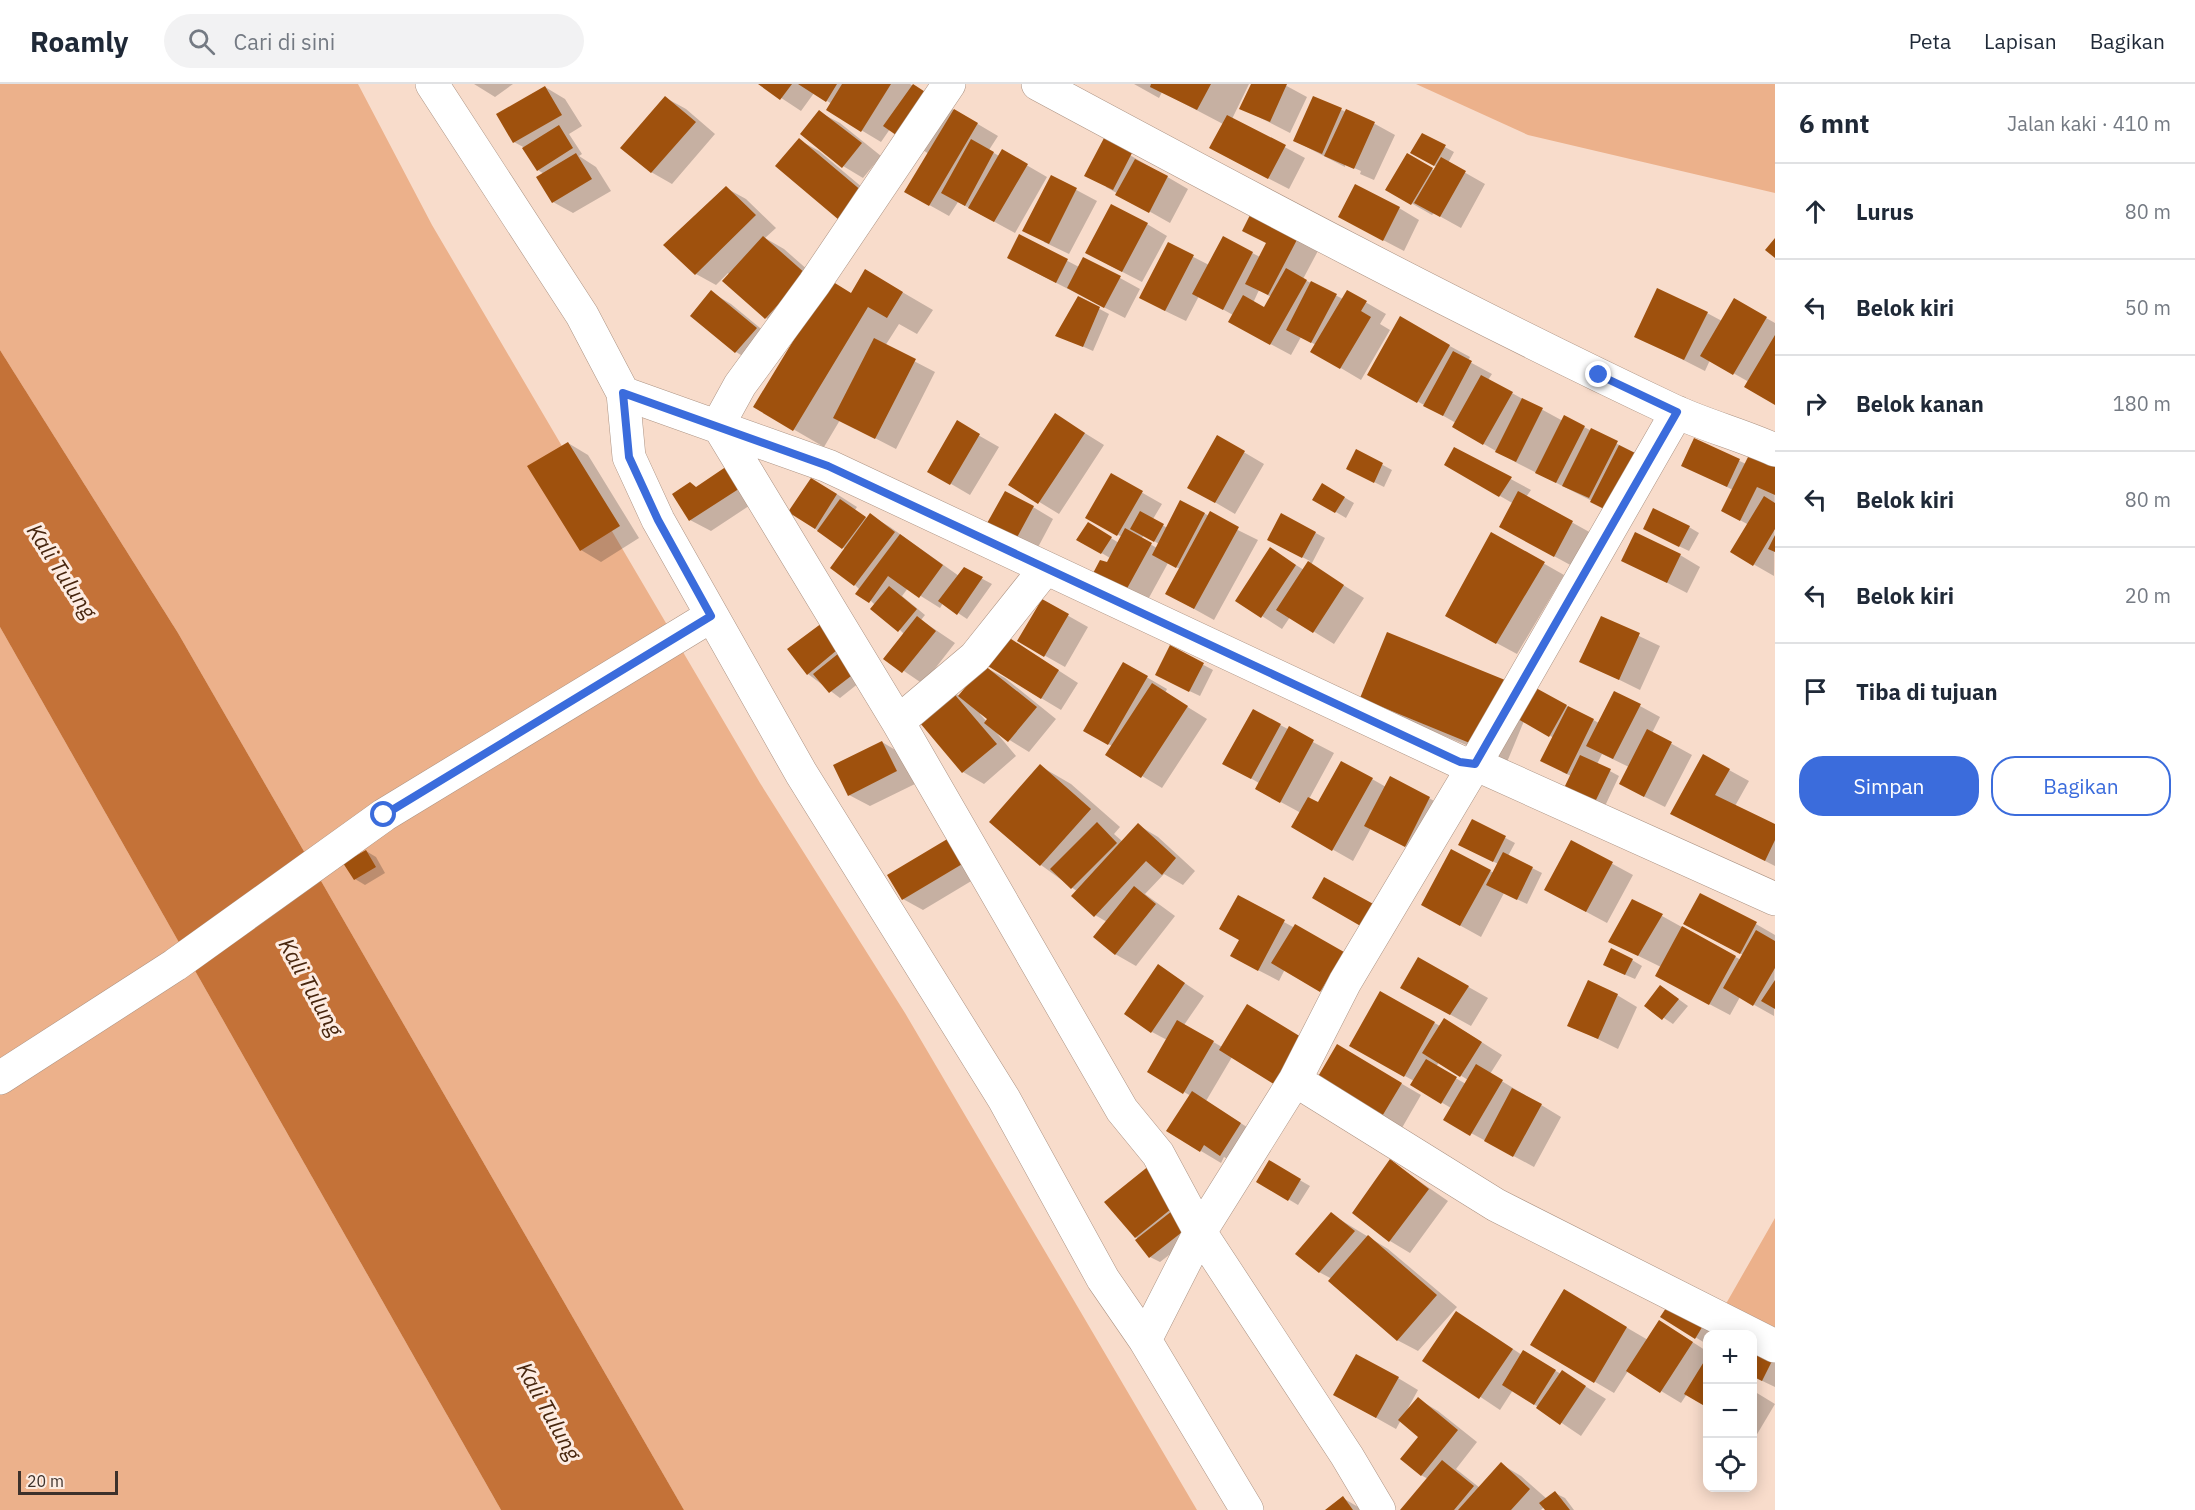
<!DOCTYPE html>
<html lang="id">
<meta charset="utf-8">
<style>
:root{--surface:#fff;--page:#f2f2f3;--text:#1f2937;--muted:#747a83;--line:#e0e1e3;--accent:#3b6cdc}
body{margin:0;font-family:"IBM Plex Sans",sans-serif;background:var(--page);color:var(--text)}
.controls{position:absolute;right:18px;bottom:18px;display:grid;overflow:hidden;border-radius:12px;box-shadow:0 3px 15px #0003}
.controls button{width:54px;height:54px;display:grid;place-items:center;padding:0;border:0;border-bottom:2px solid var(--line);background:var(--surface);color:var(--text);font:30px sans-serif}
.scale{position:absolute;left:18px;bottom:15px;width:100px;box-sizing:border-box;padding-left:6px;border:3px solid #3c312b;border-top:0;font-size:16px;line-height:21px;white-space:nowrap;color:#3c312b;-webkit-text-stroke:4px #fdece2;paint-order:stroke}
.stop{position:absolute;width:18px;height:18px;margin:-14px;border:4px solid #3b6cdc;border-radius:50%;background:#fff}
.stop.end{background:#3b6cdc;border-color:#fff;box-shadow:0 2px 6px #0008}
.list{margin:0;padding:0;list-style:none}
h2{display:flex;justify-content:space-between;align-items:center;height:78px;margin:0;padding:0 24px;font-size:26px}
h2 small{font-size:20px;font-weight:400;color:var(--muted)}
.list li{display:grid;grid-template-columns:39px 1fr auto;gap:18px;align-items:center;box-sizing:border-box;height:96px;padding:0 24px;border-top:2px solid var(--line)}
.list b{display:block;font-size:22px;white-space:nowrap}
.list em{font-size:20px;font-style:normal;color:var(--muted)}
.actions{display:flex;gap:12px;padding:18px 24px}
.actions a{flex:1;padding:14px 0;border:2px solid var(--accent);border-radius:24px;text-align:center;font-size:21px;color:var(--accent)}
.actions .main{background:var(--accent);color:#fff}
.icon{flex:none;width:33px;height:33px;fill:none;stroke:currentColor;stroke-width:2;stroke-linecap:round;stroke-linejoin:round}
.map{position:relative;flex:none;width:1775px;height:1426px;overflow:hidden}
header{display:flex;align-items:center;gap:36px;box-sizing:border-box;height:84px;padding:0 30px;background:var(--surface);border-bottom:2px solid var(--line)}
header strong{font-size:28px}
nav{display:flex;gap:33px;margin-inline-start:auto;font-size:21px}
.search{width:420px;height:54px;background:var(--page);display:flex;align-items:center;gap:15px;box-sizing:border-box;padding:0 21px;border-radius:33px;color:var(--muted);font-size:22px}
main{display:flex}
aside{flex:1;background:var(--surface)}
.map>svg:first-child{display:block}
.green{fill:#ecb18b}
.water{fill:#c47238}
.shadow{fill:#0003;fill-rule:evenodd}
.building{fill:#9f510d}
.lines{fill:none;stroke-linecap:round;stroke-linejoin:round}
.street-casing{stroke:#ac9383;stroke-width:34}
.street{stroke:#fff;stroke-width:33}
.route{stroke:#3b6cdc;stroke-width:8}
.labels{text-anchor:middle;stroke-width:6;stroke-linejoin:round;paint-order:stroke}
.water-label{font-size:22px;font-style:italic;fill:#48260e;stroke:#fdece2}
</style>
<header>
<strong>Roamly</strong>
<div class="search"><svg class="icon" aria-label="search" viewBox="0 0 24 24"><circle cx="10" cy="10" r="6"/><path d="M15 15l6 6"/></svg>Cari di sini</div>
<nav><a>Peta</a><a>Lapisan</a><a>Bagikan</a></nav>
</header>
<main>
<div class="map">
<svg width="1775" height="1426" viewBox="0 0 1775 1426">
<rect width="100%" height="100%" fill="#f8dccb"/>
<path class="green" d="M0,0h358l74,141 328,558 145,230 292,497h-513l-506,-877 -178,-283z
M1416,0h359v109l-247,-58z
M0,543l501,883h-501z
M1775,1134v118l-52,-27z"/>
<path class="water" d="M0,266l178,283 506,877h-183l-501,-883z"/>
<path class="shadow" d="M474,0h39l-18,13z
M760,0h150l88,52 -9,14 10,6 3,-5 45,26 -32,56 -57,-31 -9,14 -43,-24 23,-38 -39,-25 -9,13 -20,-12 -29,-26 -18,-11 -13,18z
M1134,0h115l-17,35 73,39 -16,31 -58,-30 -8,-35 -61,-32 -3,6z
M1252,0h31l24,13 -17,36 -49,-25z
M545,3l20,12 17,27 -13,8 13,20 -3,2 17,11 15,24 -38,22 -20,-11 -9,-28 -6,-4 -13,-22 -11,-6z
M666,14l20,11 29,25 -43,50 -21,-12z
M1313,14l62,26 20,11 -21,45 -14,-6 1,-3 -16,-7v3l-50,-26z
M819,28l21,11 41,33 -18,22 -20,-12z
M1423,51l31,17 -6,11 37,21 -24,44 -27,-15 -2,2 -45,-26 21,-34 27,16 2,-4 -25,-14z
M799,56l20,11 63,53 -22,26z
M1104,56l84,49 -18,34 -64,-36z
M1052,93l45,24 -28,53 -25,-12z
M726,104l20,11 30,29 -11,10 19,11 42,37 -40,44 -20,-12 -38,-45 -12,12 -20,-11z
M1399,124l20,12 -15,31 -44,-23z
M1254,127l66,36 -17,32 40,20 5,-7 38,22 -6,10 10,6 -29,50 -49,-29 4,-6 -15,-8 -10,18 -41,-22 -17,-18 -34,-19 -13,25 -25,-12 7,-65 41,21 14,-27 37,19 7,-14zM1259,206l12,7 -6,12 -12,-6z
M1147,140l20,12 -25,46 -35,-18z
M1020,152l59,31 41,11 20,11 -15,29 -96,-49z
M866,187l67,39 -16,24 -18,-10 -14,22 50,26 -39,77 -56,-29 -16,27 -69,-40 96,-113z
M711,208l20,12 45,37 -20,23 -20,-12 -44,-37z
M1079,214l30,16 -16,37 -36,-16z
M1734,216l41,23v80l-26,-21 -39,-22 -5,11 -69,-35 71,-23 15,8z
M1400,235l70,38 -2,4 24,13 -4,6 75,41 21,6 53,27 -45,47 -75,-38 -63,-36 2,-4 -87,-49z
M957,339l42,24 -29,48 -41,-24z
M1075,343l29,18 -45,69 -49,-30z
M1218,353l46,27 -29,50 -46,-27z
M1695,356l51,24 29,1 -1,111 -42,-24 17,-27 -26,-14 10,-21 -50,-25z
M568,359l20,12 51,83 -38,24 -20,-12z
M1455,365l76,41 -5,7 67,37 -19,33 -53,-29 -7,-34 -68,-39z
M1357,367l35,19 -8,17 -26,-13z
M733,379l34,31 -56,37 -21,-11 7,-32z
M1111,391l51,29 -9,15 14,9 14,-26 77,38 -44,80 -27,-15 -7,-36 -12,-6 -23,42 -32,-17 -6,-24 3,-6 -32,-19 10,-15 31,19 3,-6 -35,-20zM1144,451l15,9 -2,4 -16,-9z
M1323,401l31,18 -8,15 -32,-19z
M832,407l25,16 -2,3 13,9 2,-4 20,12 69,49 5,-7 28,15 -25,35 -24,-16 -3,5 -32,-20 -6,8 23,19 -4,5 34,23 -32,41 -38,-26 19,-24 -49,-49 -10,-36 -55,-37z
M1033,423l20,12 -17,32 -28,-15z
M1282,431l43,23 -14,27 53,33 -30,46 -44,-27 -8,12 -45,-29 33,-51 34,21 6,-9 -32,-16z
M1689,443l10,6 -10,18 -35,-17z
M1492,450l72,41 -47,79 -50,-27z
M1680,471l20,12 -13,26 -64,-33z
M1042,517l46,26 -23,40 -46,-26z
M1601,534l59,28 -20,44 -59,-29z
M843,553l21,42 -24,19 -32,-24z
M1022,563l56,36 -17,27 -20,-12z
M1170,563l43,23 -13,26 -34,-16z
M1124,580l43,25 -2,4 42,26 -45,69 -55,-33 5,-9 -27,-15z
M985,583l20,11 51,41 -27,33 -34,-21 21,25 -32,28 -21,-12 -46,-55 33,-26 10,5zM981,628l8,7 -2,3 -7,-8z
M1504,597l32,9 63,33 41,-17 20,11 -8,16 40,22 -27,52 -24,-12 -12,-28 -27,-13 -5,10 22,12 -14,30 -30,-13 -4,-17 -9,-4 -8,-34 -30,-17 -17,41 -115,-48 -30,-17z
M1253,627l81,42 -25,46 10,5 53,-25 14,8 43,11 20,12 -24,47 -54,-29 -18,33 -60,-34 8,-14 -24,-13 -18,-17 -35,-20z
M882,658l20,12 15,29 -47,23 -21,-11z
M1040,682l31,18 49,43 -6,7 9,8 15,-17 20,12 37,34 -12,14 -19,-11 -19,20 30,22 -39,50 -21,-12 -8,-32 -12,-7 -17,-23 -37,-27z
M1729,686l20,11 -14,25 40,19v41l-103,-52z
M1473,737l42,22 -7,13 34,17 -15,31 -23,-11 -23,44 -38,-21 8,-65 43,22 4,-9 -28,-15z
M949,756l34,34 -60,36 -20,-11z
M1572,758l61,33 -26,48 -41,-22z
M366,767l10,6 9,16 -20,12 -10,-6z
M1238,813l125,68 -22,37 -56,-33 -6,12 -27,-14 -11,-28z
M1662,832l79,44 2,-5 -38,-20 51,-11 19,11 -1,81 -34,-19 -10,18 -53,-28 -16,-20 -51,-25z
M1419,875l69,39 -17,28 -49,-27z
M1632,876l10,6 -7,13 -21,-9z
M1159,882l45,30 -20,29 38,22 10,10 -26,44 55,35 -20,30 -17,-9 -3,6 -20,-12 -10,-55 -42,-24 18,-32 -15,-8z
M1381,909l59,33 24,5 38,24 -12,19 71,43 -27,50 -89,-48 6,-11 -39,-23 2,-4 -63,-35zM1439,978l29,18 -2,4 -30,-17z
M1670,909l18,13 -15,18 -27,-18z
M1617,911l20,12 -19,42 -49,-24z
M1337,962l84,49 -22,38 -84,-49z
M1390,1077l58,40 -38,52 -20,-12z
M1270,1079l40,23 -12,19 -40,-24z
M1151,1083l44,68 -35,27 -10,-5 -14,-20z
M1331,1130l57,35 69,58 -39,44 -21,-11 -65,-61 -13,-7z
M1564,1207l84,49 32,-6 28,18v10l-27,41 -53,-32 -14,22 -82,-48z
M1662,1233l54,8 -8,9 -3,9z
M1477,1241l45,30 1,-3 38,22 1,-2 44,27 -25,37 -68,-46 -13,20 -75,-50z
M1775,1268v35l-23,-11z
M1398,1294l20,12 -11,20 11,-11 20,12 39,31 -21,27 24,19 21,-24 20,12 26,23 8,-6 10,5 9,12h-27l-3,-3 -3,3h-139l26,-31 -7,-4 -1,-39 -19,-16 -5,9 -41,-23z
M1752,1306l23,14 -19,32 -4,-2z
M1343,1414l20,12h-36z"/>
<path class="building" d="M758,0h34l-12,16z
M798,0h39l-11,18z
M842,0h49l-30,48 -35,-22z
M913,0l23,15 -30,43 -23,-16z
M1151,0h60l-14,26 -47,-23z
M1251,0h36l-17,38 -31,-13z
M545,2l17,29 -49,28 -17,-29z
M665,12l31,26 -45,51 -31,-25z
M1313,12l29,12 -20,46 -29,-13z
M954,25l24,14 -49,83 -25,-14z
M1346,25l29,13 -21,47 -30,-13z
M819,26l43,33 -20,25 -42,-34z
M1227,31l59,30 -18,34 -59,-31z
M559,41l14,23 -36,23 -15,-23z
M1422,49l24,12 -12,21 -24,-13z
M799,54l64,54 -24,28 -64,-54z
M1104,54l28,15 -19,37 -29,-14z
M971,55l23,13 -29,54 -24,-13z
M1002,65l26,15 -34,58 -26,-14z
M576,69l16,26 -40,24 -16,-26z
M1407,69l26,15 -22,37 -26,-15z
M1441,73l25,14 -26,46 -26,-14z
M1135,75l33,17 -19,37 -34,-18z
M1051,91l26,13 -28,56 -27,-13z
M1355,100l45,23 -17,34 -45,-24z
M726,102l30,29 -61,60 -32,-30z
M1111,120l37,19 -26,49 -37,-19z
M1253,125l47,25 -32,61 -23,-11 21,-41 -24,-12z
M1019,150l49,25 -12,24 -49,-25z
M763,152l43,38 -41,45 -43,-38z
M1223,152l30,16 -30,58 -31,-16z
M1775,154v20l-10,-8z
M1168,158l26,13 -29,56 -26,-13z
M1083,173l38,19 -17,32 -37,-20z
M1286,184l21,12 -37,65 -42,-23 15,-27 21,12z
M865,185l38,23 -16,26 -19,-11 -75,124 -40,-24 77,-127 21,13z
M1311,197l26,13 -26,49 -25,-13z
M1657,204l51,24 -24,48 -50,-23z
M711,206l46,38 -22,25 -45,-37z
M1347,206l20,11 -6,10 10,6 -31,52 -30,-17z
M1078,212l22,11 -17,40 -28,-11z
M1734,214l33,19 -34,58 -33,-19z
M1400,232l50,29 -33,58 -50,-28z
M1775,251v70l-31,-18z
M874,254l42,21 -41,80 -42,-21z
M1453,267l19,10 -29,55 -20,-10z
M1481,291l32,17 -30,53 -31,-18z
M1522,314l21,10 -27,54 -21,-10z
M1055,329l30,20 -47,71 -30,-19z
M1564,331l21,11 -29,57 -21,-10z
M957,336l23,14 -30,51 -23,-13z
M1591,344l27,13 -29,57 -27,-12z
M1217,351l28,16 -30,52 -28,-15z
M1694,354l46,21 -13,28 -46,-21z
M568,358l52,84 -40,25 -53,-85z
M1619,361l20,10 -29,57 -20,-10z
M1454,363l58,30 -13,20 -55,-32z
M1356,365l27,14 -9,20 -28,-14z
M1751,367l24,12v32l-18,-8 -17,34 -19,-10z
M733,378l15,21 -59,38 -17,-27 18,-12 6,5z
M1111,389l32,18 -26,45 -32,-18z
M811,394l26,16 -22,35 -27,-17z
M1322,399l23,14 -10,16 -23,-13z
M1005,407l29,15 -19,35 -29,-16z
M1518,407l55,30 -19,36 -55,-30z
M1764,412l11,7v26l-22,37 -23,-14z
M840,415l26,18 -24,32 -25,-18z
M1180,416l25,13 -29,55 -24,-13z
M1653,424l37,18 -11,21 -36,-18z
M1140,427l24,13 -10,18 -24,-13z
M1210,427l29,16 -45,82 -29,-15z
M870,429l25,19 -41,54 -24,-18z
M1281,429l35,19 -14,26 -35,-18z
M1088,438l24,15 -11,17 -25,-14z
M1125,444l27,15 -28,51 -33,-17 9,-17 7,2z
M1491,448l54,30 -49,82 -51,-28z
M1635,448l46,22 -14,29 -46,-22z
M900,450l43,31 -24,33 -31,-22 -19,27 -14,-9z
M1775,451v17l-7,-3z
M1270,463l26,18 -35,53 -26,-17z
M1308,477l36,24 -31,48 -37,-23z
M964,483l19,10 -26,38 -19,-14z
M889,502l28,23 -19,23 -28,-23z
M1042,515l27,15 -25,43 -27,-16z
M917,532l19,15 -34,42 -19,-14z
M1601,532l39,17 -21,47 -40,-18z
M822,539l21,22 -36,30 -20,-26z
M1387,548l118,48 -28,66 -117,-48z
M1002,549l57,37 -18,29 -58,-36z
M1170,561l34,18 -15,29 -34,-17z
M839,569l16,20 -26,20 -16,-19z
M1123,578l25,14 -40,69 -25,-14z
M984,581l53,42 -29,35 -24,-19 3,-4 -29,-23z
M1152,599l36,23 -47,72 -36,-23z
M1536,604l31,17 -18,32 -31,-18z
M950,605l47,55 -35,29 -47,-56z
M1614,607l27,13 -28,55 -27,-13z
M1568,622l26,13 -27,55 -27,-13z
M1253,625l28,15 -30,55 -29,-15z
M1289,642l25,14 -34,63 -25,-14z
M1647,645l25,13 -28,55 -25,-13z
M882,657l15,30 -49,25 -15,-31z
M1703,670l27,15 -15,26 60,29v16l-10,21 -95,-47z
M1580,671l31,14 -16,33 -31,-14z
M1341,677l32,17 -41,73 -41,-24 17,-30 10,5z
M1040,680l51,45 -51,57 -51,-44z
M1390,692l40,21 -25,50 -41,-21z
M1472,735l34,17 -13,26 -35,-17z
M1097,738l20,21 -46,46 -21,-20z
M1138,739l38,35 -14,17 -16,-14 -52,56 -23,-21z
M949,754l15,25 -62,37 -15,-25z
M1571,756l42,22 -27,50 -42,-22z
M1451,765l40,21 -31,56 -39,-21z
M366,766l10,17 -22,13 -11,-17z
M1503,768l30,15 -16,33 -31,-15z
M1324,793l53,29 -13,22 -52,-30z
M1134,802l22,18 -41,51 -22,-18z
M1700,809l57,29 -17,32 -57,-30z
M1238,811l47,25 -27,51 -28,-15 9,-16 -20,-11z
M1632,815l31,15 -25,42 -30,-14z
M1295,840l49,28 -24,40 -49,-29z
M1682,842l54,30 -27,49 -54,-29z
M1756,846l19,11v27l-22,38 -30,-18z
M1611,864l22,11 -8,16 -22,-10z
M1418,873l51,29 -19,29 -50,-27z
M1158,880l27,19 -34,50 -27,-19z
M1588,896l30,14 -20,45 -31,-13z
M1775,896v29l-14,-8z
M1660,901l19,14 -17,21 -18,-14z
M1380,907l55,31 -31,55 -55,-31z
M1247,920l59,36 -29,46 -58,-36z
M1444,934l38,24 -22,35 -38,-24z
M1177,936l37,21 -31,53 -36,-22z
M1337,960l65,39 -24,40 -65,-38z
M1426,975l31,18 -16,27 -31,-19z
M1476,980l27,16 -33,56 -27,-16z
M1512,1004l30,16 -29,53 -29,-16z
M1192,1007l49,32 -21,33 -16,-11 -4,7 -34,-21z
M1390,1075l39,30 -40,53 -37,-29z
M1269,1076l32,19 -13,22 -32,-19z
M1150,1081l31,36 -46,37 -31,-36z
M1172,1127l14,18 -37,29 -14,-18z
M1331,1128l24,19 -36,42 -24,-19z
M1368,1151l69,60 -40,46 -69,-60z
M1564,1205l63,38 -33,56 -64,-38z
M1674,1212l33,23 -12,20 -35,-22z
M1456,1227l57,38 -34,50 -57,-38z
M1659,1236l34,22 -33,51 -34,-22z
M1752,1255l23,16 -13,26 -10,-5z
M1523,1266l33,20 -22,35 -32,-20z
M1356,1270l43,23 -23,41 -43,-23z
M1705,1276l3,1v47l-24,-14z
M1562,1286l24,16 -26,39 -24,-17z
M1418,1313l40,33 -37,46 -21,-17 18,-22 -20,-17z
M1442,1376l32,26 -20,24h-54z
M1501,1378l29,27 -19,21h-53z
M1555,1407l15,19h-25l-6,-7z
M1343,1412l10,14h-28z"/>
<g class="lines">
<defs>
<path id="street" d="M432,0l150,231 41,78 6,64 29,63 143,253 203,326 99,180 42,61 102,170
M1038,0c210,113 420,225 636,327 33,15 68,24 101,39
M623,309l205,73 632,296 15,2 300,135
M718,341l180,297 224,388 36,44 42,78 147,224 32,54
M718,341l22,-40 74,-101 135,-200
M898,638l77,-65 71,-89
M0,994l175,-113 209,-150 327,-199
M1295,996l201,125 279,141
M1145,1256l55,-108 95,-152 50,-98 130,-218 202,-352"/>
</defs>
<use href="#street" class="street-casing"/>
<use href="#street" class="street"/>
</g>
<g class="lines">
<path class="route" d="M384,731l327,-199 -53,-96 -29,-63 -6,-64 205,73 632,296 15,2 202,-352 -78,-37"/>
</g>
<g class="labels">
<g class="water-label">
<text transform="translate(62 487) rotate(57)" y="8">Kali Tulung</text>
<text transform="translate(311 903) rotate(61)" y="8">Kali Tulung</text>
<text transform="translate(549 1327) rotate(61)" y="8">Kali Tulung</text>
</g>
</g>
</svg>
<div class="controls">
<button>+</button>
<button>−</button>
<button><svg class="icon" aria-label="locate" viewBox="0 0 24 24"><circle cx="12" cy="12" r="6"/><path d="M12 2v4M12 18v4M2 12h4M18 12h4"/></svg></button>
</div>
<div class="scale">20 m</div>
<div class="stop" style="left:384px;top:731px"></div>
<div class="stop end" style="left:1599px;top:291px"></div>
</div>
<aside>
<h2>6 mnt<small>Jalan kaki · 410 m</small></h2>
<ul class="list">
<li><svg class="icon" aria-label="ahead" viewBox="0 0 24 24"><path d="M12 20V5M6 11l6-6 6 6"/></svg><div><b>Lurus</b></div><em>80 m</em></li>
<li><svg class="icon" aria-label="left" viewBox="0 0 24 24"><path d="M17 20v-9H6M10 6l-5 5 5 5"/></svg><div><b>Belok kiri</b></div><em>50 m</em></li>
<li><svg class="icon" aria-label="right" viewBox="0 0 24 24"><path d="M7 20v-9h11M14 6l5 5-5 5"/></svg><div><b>Belok kanan</b></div><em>180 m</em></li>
<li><svg class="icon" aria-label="left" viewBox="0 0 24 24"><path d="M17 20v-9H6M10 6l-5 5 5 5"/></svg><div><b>Belok kiri</b></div><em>80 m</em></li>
<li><svg class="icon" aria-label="left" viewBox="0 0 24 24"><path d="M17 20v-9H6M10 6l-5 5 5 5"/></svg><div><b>Belok kiri</b></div><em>20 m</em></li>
<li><svg class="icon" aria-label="arrive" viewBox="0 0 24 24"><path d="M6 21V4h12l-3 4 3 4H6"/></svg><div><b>Tiba di tujuan</b></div></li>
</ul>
<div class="actions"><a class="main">Simpan</a><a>Bagikan</a></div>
</aside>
</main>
